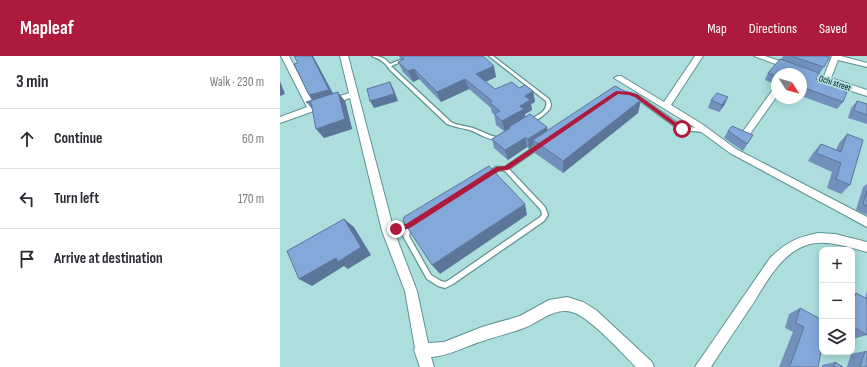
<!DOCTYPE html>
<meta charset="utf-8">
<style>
:root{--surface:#fff;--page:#f2f2f3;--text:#2b2b33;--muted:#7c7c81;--line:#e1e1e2;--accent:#ae1a3c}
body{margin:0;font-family:"Sofia Sans Condensed",sans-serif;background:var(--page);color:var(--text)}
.controls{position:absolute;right:12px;bottom:12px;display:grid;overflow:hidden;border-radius:8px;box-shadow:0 2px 10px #0003}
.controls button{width:36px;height:36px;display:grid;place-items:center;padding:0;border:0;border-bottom:1px solid var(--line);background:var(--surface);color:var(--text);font:20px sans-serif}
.compass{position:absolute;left:491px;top:12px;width:36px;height:36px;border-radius:50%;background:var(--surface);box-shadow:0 2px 10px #0003;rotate:126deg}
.stop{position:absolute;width:12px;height:12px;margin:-9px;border:3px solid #ae1a3c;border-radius:50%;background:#fff}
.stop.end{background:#ae1a3c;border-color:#fff;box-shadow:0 1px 4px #0008}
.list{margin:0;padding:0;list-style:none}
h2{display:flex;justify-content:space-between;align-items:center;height:52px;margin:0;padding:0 16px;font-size:17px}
h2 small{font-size:13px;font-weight:400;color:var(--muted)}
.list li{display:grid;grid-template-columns:26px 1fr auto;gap:12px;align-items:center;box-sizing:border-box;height:60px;padding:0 16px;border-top:1px solid var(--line)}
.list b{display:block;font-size:15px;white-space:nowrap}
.list em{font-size:13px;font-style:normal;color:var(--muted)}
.icon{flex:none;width:22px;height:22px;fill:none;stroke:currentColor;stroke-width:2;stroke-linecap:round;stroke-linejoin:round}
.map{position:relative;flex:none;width:587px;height:311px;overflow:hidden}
header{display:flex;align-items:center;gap:24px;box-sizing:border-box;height:56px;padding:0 20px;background:var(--accent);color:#fff}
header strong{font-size:19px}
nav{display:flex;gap:22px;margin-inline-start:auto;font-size:14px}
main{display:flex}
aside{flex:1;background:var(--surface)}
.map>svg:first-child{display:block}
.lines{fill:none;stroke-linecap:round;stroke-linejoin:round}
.service-casing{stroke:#619191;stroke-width:2.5}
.minor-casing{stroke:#619191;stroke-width:2}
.service{fill:#fff;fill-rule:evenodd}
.minor{fill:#fff;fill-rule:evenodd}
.wall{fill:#7190bb}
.shaded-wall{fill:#5c7699}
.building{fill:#83a8da;stroke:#5c7699}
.route{fill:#ae1a3c}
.labels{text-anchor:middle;stroke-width:3.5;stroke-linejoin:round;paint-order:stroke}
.far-street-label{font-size:9px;fill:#031616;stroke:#abdedd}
</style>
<header>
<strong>Mapleaf</strong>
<nav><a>Map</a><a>Directions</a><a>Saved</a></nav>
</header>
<main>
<aside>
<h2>3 min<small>Walk · 230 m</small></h2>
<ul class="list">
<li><svg class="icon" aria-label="ahead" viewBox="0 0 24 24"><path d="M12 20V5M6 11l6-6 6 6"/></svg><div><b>Continue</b></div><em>60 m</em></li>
<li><svg class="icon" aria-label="left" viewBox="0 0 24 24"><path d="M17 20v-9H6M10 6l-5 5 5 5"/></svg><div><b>Turn left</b></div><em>170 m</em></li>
<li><svg class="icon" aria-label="arrive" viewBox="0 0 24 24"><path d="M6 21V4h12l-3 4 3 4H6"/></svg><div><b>Arrive at destination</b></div></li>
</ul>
</aside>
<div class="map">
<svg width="587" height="311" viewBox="0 0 587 311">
<rect width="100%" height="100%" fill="#abdedd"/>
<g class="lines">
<defs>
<path id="service" d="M92,0c8,0 12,1 18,8l20,-8h5l-24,10 2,2 58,54 4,2 18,4 19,8 9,2v2c-12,1 -21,-6 -31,-10 -8,-2 -15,-3 -23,-6l-57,-54c-6,-9 -9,-10 -18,-14z
M209,0h4l56,43c1,3 2,4 2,7 -2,7 -17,17 -24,17v-2c8,-5 22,-9 19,-20z
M340,35l17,4 46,32 21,1 2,2 -2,2 -24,-2 -45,-33 -15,-4z
M260,87l2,1v2l-33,23 36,38 3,8 -4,6 -91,63 -8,4 -7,-2 -11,-7 -24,-43 1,-7 -16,4h-2l-1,-2 1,-2h2l20,-5h2l1,2 -2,10 22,39 10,6 4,1 4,-2 91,-63 2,-2 -1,-5 -36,-39 -6,-1 -12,7 -3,-2 1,-1 11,-7h9z"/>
<path id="minor" d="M1,0h8l24,47h6l30,-10 -9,-37h8l46,175 23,60 11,52 16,-1 38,-15 38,-11 29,-16 18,-3 16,5 13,8 56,52 2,5h-18c-14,-14 -44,-47 -61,-54 -19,-8 -35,9 -51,15 -13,5 -27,8 -41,13 -18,5 -33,15 -52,16l3,10h-14l-6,-17 1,-2 -10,-57 -23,-60 -32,-133 -70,25v-6l27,-10z
M415,0h8l-32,49 31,19 34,25 131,68v10l-137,-74 -34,-25 -82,-50 4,-2h3l43,26z
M474,0h11l59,20 8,-20h9l26,7v4l-29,-7 -7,18 36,12v6l-44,-14z
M497,31v9l-27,38h-6l-2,-2 2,-2 30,-42z
M538,177l17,1 32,8v10c-20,-5 -43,-14 -63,-6 -26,10 -41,43 -56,65 -12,18 -25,37 -37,56h-16l75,-109c17,-16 25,-20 48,-25z"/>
</defs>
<use href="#service" class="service-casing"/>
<use href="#minor" class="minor-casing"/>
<use href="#service" class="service"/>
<use href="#minor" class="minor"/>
</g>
<path class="wall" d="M33,0l20,37 12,8 7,28 -28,9 -12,-29 -6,-7 7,-2 -15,-37z
M119,0h84l13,21 -11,5 10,7 24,-1 14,3 2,11 -4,2 1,6 -7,4v3l22,10 1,4 93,-31 -3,13 -75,60 -28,-20 -1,-8 -5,4 -2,-2 -19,13 -14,-12 -2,-9 12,-8 -8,-6 -2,-11 -2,-1 -1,-5 -22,-19 -28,13 -22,-23 -6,3 -10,-10 -5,-10 3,-2z
M503,0h41l6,1 -10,16 -22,-7 18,13 29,13 -2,10 -6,7 -36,-13v-22h-24v11l-12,-5 3,-7 13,-14z
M510,42h8l-1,2z
M431,44l14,4 -6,8 -11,-4z
M577,45l10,3v20l-19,-6 3,-10z
M448,75l25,4 -10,16 -19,-13z
M567,78l3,51 -9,9 -14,-6 5,-16 -24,-11 5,-8 8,-9 15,6 3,-7z
M587,128v31l-11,-5 7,-23z
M587,235v44l-14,4 -1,-1v-43l4,-2 9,5z
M520,252l18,59h-39l14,-35 -8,-4 4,-14z
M585,295l2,16h-20l4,-13z
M555,306l8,5h-21v-2z"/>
<path class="shaded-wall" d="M32,0h1l21,40 -20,6 -5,-7z
M214,10l2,11 -17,8 -3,-11z
M134,13l5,10 -6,3 -5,-11z
M185,23l4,10 -28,13 -4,-10z
M0,25l5,13 -5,2z
M110,26l4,8 4,11 -24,7 -4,-7z
M253,35l2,11 -4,2 1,6 -7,4 1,5 -17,8v2l-4,3 -3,-11 18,-15 5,-10z
M58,36l7,9 7,28 -28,9 -8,-9z
M448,41l-3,7 -6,8 3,-7z
M361,44l-3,13 -75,60v-12z
M267,71l1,9 -15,4 1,5 -5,4 -1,-10z
M245,82l2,9 -19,13 -3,-10z
M245,148l2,11 -87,59 -8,-9z
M64,163l10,8 17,28 -23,14 -4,-3 -32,20 -13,-7z"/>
<path class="building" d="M14,0h18l17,34 -20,5 -15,-31 4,-1z
M121,0h82l11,10 -18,8 19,15 17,-7 7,6 6,-3 8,6 -8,5 5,4 -10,6 4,3 -22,12 -8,-7 6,-3 -10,-8 2,-2 -27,-22 -28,13 -23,-23 -6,2 -10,-9 6,-3z
M511,0h33l6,1 -6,10z
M500,3l39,14 -3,6 30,11 -1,2h2l-4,10 -38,-14 -3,5h-1v-19h-24v2l-9,-3z
M110,26l4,12 -24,7 -3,-12z
M335,30l26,14 -78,61 -30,-21z
M58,36l7,27 -29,10 -5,-27h-5z
M437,37l11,4 -6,8 -11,-5z
M577,45l10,3v11l-13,-5z
M250,58l17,13 -19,12 -3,-1 -20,12 -13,-11 18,-11 -1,-1z
M452,70l21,9 -6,9 -19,-13z
M567,78l16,6 -13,45 -14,-6 5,-16 -25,-10 5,-9 20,8z
M209,110l36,38 -93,61 -29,-44 1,-4z
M587,135v15l-4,-2z
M64,163l17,28 -23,15 -2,-4 -37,21 -12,-28z
M576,237l11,6v36l-15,-9v-20z
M520,252l22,12v27l-4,20h-26l-2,-1 14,-39 -8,-4z
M585,295l2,1v15h-7z
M555,306l8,5h-9z"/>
<path class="route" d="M336,35l14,1 8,3 47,34 -4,2 -46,-34 -6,-2 -11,-1 -110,76 -9,1 -89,57 -14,4 -2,-1v-4l12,-3 90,-57 9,-1z"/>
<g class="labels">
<g class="far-street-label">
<text transform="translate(555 27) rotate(18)" y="3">Ochi street</text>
</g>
</g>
</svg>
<div class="controls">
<button>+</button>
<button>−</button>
<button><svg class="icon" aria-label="layers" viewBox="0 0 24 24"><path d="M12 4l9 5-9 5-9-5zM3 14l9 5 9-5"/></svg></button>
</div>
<svg class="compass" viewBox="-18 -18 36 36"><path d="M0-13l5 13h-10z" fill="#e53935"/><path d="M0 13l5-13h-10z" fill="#7c7c81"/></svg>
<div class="stop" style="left:402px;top:73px"></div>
<div class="stop end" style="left:116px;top:173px"></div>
</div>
</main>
